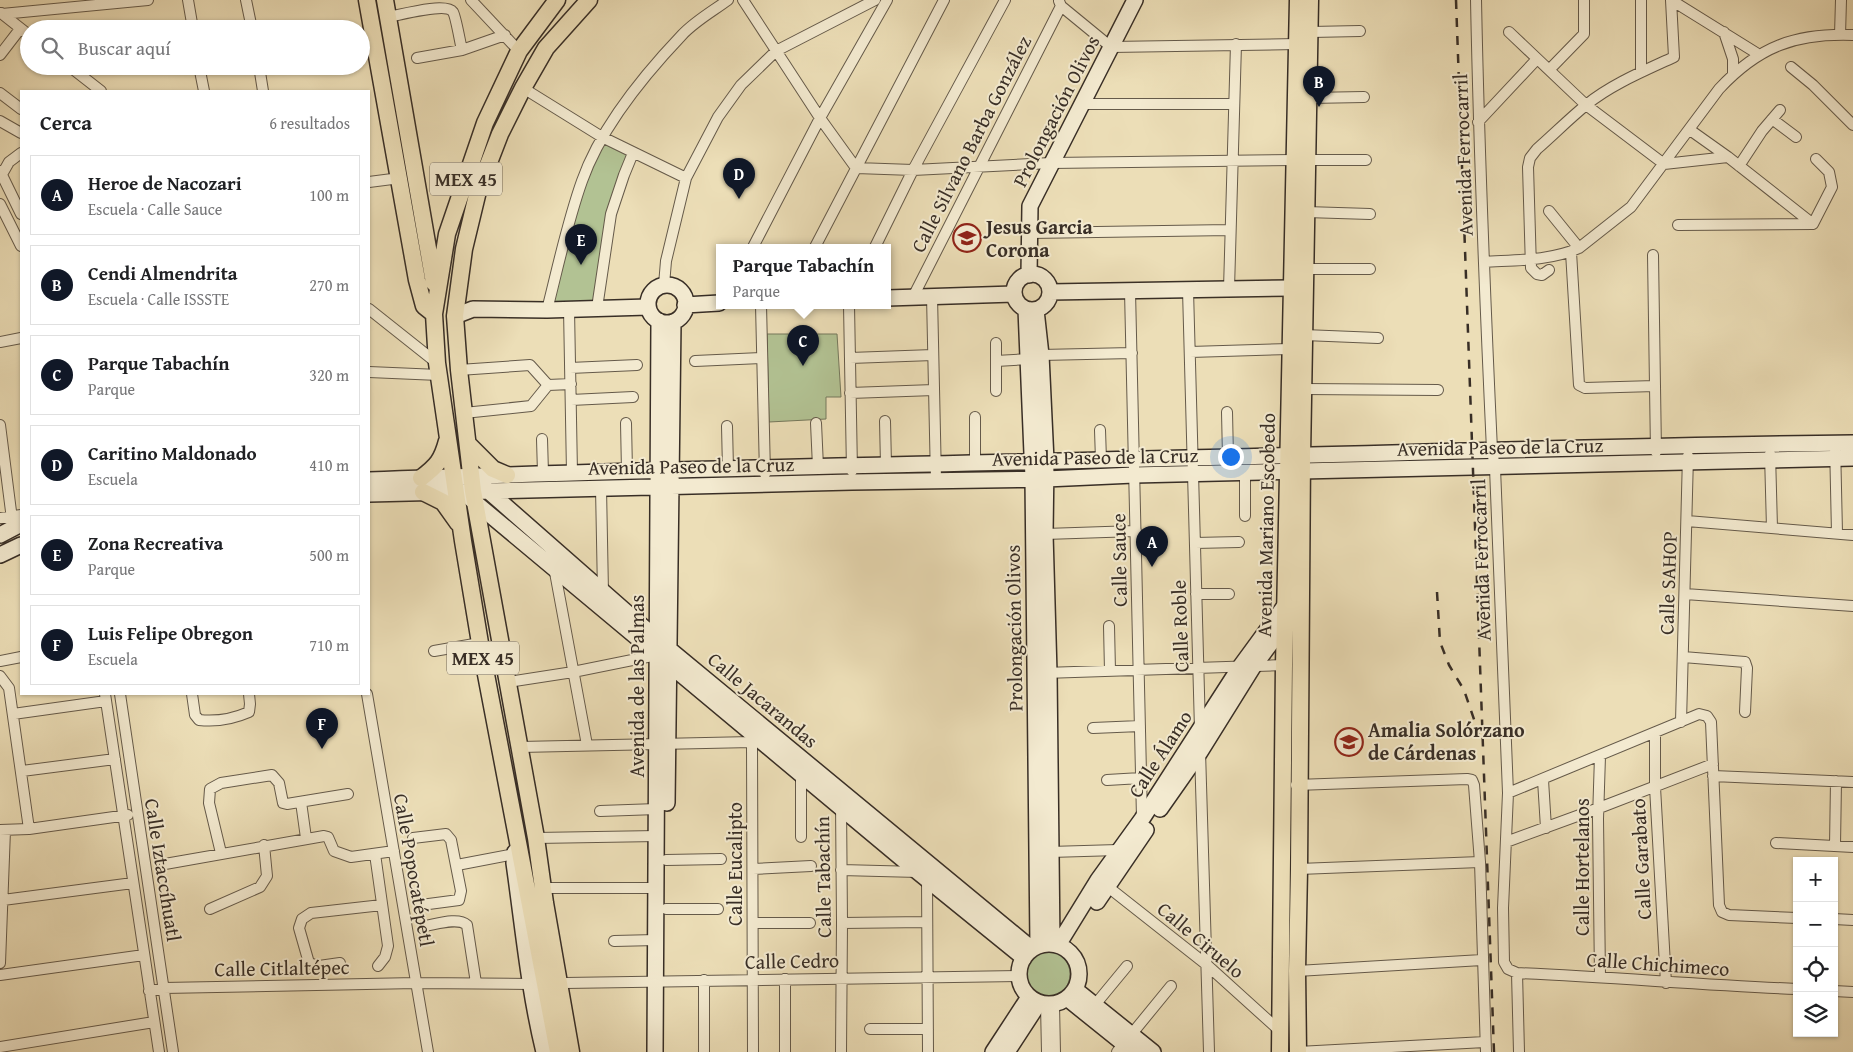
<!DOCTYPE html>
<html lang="es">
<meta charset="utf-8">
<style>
:root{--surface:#fff;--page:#f6f6f6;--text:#202124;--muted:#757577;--line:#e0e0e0;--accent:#111827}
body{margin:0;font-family:"Gentium Book Plus",serif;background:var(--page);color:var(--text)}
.controls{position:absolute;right:15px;bottom:15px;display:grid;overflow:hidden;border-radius:0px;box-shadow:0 1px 4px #0004}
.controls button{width:45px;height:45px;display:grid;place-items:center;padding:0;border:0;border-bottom:1px solid var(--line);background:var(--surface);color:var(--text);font:25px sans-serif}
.you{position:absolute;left:1230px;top:456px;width:18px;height:18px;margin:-12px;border:4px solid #fff;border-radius:50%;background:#1a73e8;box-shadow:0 0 0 8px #1a73e833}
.badge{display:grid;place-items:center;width:32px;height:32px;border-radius:50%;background:var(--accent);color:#fff;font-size:16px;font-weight:700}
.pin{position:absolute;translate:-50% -41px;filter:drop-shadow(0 1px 2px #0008)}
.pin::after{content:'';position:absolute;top:26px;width:18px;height:15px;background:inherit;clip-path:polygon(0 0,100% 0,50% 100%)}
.popup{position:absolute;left:716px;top:244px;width:175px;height:65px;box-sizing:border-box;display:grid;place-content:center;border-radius:0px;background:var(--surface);filter:drop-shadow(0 1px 4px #0005);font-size:16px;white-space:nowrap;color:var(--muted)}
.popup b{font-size:19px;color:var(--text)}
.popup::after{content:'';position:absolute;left:50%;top:100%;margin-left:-10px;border:10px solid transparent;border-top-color:var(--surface)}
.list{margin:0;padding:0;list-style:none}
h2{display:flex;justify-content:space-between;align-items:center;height:65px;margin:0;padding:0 20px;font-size:21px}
h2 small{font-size:16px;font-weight:400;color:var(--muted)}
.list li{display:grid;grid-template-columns:32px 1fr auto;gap:15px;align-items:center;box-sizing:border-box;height:80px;margin:0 10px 10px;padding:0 10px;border:1px solid var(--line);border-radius:0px}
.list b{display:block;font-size:19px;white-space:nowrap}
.list p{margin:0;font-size:16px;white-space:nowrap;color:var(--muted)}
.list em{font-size:16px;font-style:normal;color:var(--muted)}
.icon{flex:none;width:28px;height:28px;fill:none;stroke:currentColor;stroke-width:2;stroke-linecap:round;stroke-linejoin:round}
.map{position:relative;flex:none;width:1853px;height:1052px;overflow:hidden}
.search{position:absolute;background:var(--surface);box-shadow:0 1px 4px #0004;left:20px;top:20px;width:350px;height:55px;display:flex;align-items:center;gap:12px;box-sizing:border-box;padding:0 18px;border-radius:28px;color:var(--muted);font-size:19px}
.panel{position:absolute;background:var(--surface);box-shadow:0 1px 4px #0004;left:20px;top:90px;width:350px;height:605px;border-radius:0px}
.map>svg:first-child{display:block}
.green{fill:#b2c293;stroke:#75785c}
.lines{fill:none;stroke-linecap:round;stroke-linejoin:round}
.street-casing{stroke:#655a4a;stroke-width:12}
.secondary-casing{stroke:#382e26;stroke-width:18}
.primary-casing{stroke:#382e26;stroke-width:19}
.street{stroke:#f3ead0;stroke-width:10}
.secondary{stroke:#f3ead0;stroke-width:15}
.primary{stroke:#ecdeb7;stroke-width:16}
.rail{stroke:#382e26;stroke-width:2.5;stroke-dasharray:9 9;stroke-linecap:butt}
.labels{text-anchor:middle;stroke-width:4;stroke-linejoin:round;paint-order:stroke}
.shield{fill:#f3ead0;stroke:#706659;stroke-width:1}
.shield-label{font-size:19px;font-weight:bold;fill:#382e26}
.street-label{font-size:20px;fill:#382e26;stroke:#f3ead0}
.poi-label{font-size:20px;font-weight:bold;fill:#382e26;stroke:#f3ead0;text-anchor:start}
</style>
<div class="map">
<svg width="1853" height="1052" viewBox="0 0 1853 1052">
<rect width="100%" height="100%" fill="#ecdeb7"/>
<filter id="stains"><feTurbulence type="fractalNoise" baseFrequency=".004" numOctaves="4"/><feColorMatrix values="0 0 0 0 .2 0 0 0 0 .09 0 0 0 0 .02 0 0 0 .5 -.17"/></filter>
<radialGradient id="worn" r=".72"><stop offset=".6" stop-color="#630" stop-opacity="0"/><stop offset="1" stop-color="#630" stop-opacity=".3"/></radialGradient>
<path class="green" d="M602,137l31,16 -9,22 -27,133 -50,2 22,-89z
M767,334h70l4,63h-15v22l-57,3z
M1022 974a24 24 0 1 1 48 0a24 24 0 1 1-48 0Z"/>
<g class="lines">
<defs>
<path id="street" d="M188,0l5,29
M246,0l6,29
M471,0l48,51
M743,0l77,118 36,50 57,2 138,-7 244,-3
M1476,0c3,150 9,300 16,450l3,18 13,325 -5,115 1,54 4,7 9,4c93,4 186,12 280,16
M1641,0v72
M1671,0l87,54
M1059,1l2,5 50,41 186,-3
M1,13l28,22
M2,14l146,-14
M388,17c12,-2 58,-15 65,-5 3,5 7,30 9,38
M1311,32l49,-1
M1509,32l77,73 78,59 64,-7
M1724,32l9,27v15
M1840,35l1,-35
M0,55l20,-26
M417,58l45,-8 43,-15
M69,66l32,25
M199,66l5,25
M259,66l4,25
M1791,67l22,18 40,40
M1549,70l35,-36v-34
M523,88l79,49 84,41
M0,93l21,16
M1309,98l55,-1
M1082,104h152
M1772,119l24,18
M0,121l21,12
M1478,122l59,-63
M1690,130l38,27 85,67
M1307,160h59
M1739,166l23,-35 18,-21
M0,171l21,43
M1,176l8,-14 12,-9
M369,182l31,-4
M0,204l21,42
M1549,211l30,37
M1306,212l64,2
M1813,224l19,-37 -3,-15 -13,-13
M1678,225l135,-1
M1030,233l200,-3
M753,247l67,-129 67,-118
M815,247l129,-247
M875,247l38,-77 92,-170
M1571,252l8,133 6,3 70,-2
M1653,255l3,197
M1484,262c31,-2 66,-1 95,-14l52,-41 88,-118c40,-43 77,-56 134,-54
M1305,269h65
M1549,270l-7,5 -5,-1 -6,-6 -3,-101 2,-9 7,-9c16,-14 32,-30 49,-44 26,-21 58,-34 88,-48l-3,-57
M664,285l2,-24 20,-83 32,-61 23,-32 35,-34 99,-51
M1229,289l7,-245
M1188,290l12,439
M1130,291l12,527
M932,296l4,184
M913,297l148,-291
M761,305l4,169
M849,305l3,166
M597,308l14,-94 13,-39 9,-22
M369,309l68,54
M569,309l3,164
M547,310c11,-43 20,-87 35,-129 19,-54 61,-105 100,-146 13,-14 31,-24 46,-35
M1304,335l74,3
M0,342l21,-4
M996,343v48
M1190,352l100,-3
M1041,355l91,-2
M850,358l83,-3
M695,361l66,-3
M996,361l33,-2
M570,368l67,-3
M459,370l71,-5 18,20
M369,372l70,3
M1304,389l134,1
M850,393l84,-3
M571,400l62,-3
M1227,412l1,45
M464,413l67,-7 17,-21 23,-1
M975,417v46
M885,421l1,44
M626,423l1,48
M816,423l2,44
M0,425l13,102
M727,426l1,43
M1100,430l1,30
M542,439l1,34
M1835,443l2,90
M1770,454l2,74
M1245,473v43
M601,488l2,104
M0,518l21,-3
M1687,521l166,14
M1045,534l91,-3
M1195,543l44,-1
M554,567l33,178
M1196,594h33
M1685,594l168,12
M1109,626l1,45
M434,651l46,-8
M1683,657l62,5 2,6 -2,44
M0,661l21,-4
M1044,673l240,-8
M0,676l9,12 20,141
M508,682l65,-10 84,-17
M105,694l54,358
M120,694l53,358
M192,694l3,21 4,5c17,2 34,-1 50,-8l1,-8 -1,-10
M367,694l61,358
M13,714l93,-13
M1681,722l7,-266
M1093,728l47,-2
M1655,733v54l11,196
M520,747l232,-5
M1200,751l9,301
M22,771l93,-12
M1713,776l140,6
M1107,780l34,-2
M1543,780l3,48
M1296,785l171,-6 5,1 2,5 6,77 6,190
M1508,793l191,-79 8,2 4,6 8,183 3,7 7,3 68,3
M301,802l5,36
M841,803l1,120 -1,129
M600,811l57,-2
M0,830l29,-1 99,-14
M801,837v-63
M413,838l33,-4 5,6 10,51 -2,9 -38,5
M536,838l121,-2
M1506,842l93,-34 114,-44
M1776,843l77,4
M1835,846l1,-65
M1050,852l68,-2
M221,853l-12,-50 1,-14 11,-6 51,-8 7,8 4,20 4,1 61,-10
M375,854l13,92 -3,11 -7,9
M666,860l55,-1
M165,864l159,-28 4,1 6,14 17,6 43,-6
M457,865l58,-11
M753,869l58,-3
M1299,869l181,-7
M841,870l77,2
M1103,883l104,82 73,66
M549,888h107
M3,900l130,-17
M210,909l50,-22 7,-11 -3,-31
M666,909h52
M1834,919l19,1
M753,923h57
M842,923l85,-1
M425,926c12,-2 33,-9 42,-1l9,58
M614,941l42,-1
M0,963l5,-133
M340,963l-21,3 -10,-3 -10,-35 3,-9 9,-6 71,-8
M1297,971l185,-11
M1517,973l2,79
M0,975l144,-20
M1600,977l-2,-158 2,-63
M785,979v73
M704,980v72
M565,983l454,-7
M149,991l15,-3 252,-5 116,1
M1834,991l19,1
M1046,1005l1,47
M1054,1005l1,47
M1094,1006l33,-40
M870,1029h58
M0,1047l154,-25
M753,1052l-1,-310 5,-5
M928,1052l-1,-173 2,-3
M1117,1052l54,-66
M1298,1052l187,-10"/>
<path id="secondary" d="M1014 292a18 18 0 1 1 36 0a18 18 0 1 1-36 0Z
M1029,275l1,-69 105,-206
M648 304a19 19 0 1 1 38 0a19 19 0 1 1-38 0Z
M1050,292l241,-4
M887,298l127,-4
M685,305l34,-2
M1026,309l7,169 5,468
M1036,310l5,45 5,106 -1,73 4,139 3,271
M455,316l18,-7 74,1 101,-3
M369,480c243,-10 487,-14 731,-20 251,-5 502,-14 753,-17
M485,488l173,152 374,309
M369,494l483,-12 194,-3 88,-4 719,-17
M471,499l447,373 106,86
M0,535l21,-11
M0,555l21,-10
M667,803l6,-481
M1160,809l40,-57 53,-85 36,-48
M515,852l-1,11c9,63 15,128 30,189
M1097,902l49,-72
M1019 974a30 30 0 1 1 60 0a30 30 0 1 1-60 0Z
M1058,945l40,-65 44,-61 98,-152 49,-67
M1076,990l77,62
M1068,999l66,53
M655,1052l4,-731
M993,1052l36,-55
M1007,1052l32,-49"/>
<path id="primary" d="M367,0l50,280 7,26 10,8
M385,0l49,283
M557,0l-38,51 -34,72 -38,111 -13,80 3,49 26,178 17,102 78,409
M468,444l25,25 14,6
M421,478c16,-12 21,-18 26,-37
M423,492l20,10 15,21
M571,1052l-26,-149 -9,-65 -63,-347 -14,-121 -4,-54 9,-67 14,-58 22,-57 23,-46 23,-40 43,-48
M1280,1052l4,-387 14,-665
M1298,1052l-1,-81 2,-102 3,-413 8,-456"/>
</defs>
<use href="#street" class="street-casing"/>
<use href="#secondary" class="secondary-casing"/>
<use href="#primary" class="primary-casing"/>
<use href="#street" class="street"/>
<use href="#secondary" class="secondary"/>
<use href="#primary" class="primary"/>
<path class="rail" d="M1456,0l38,1052
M1437,592l3,50 9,23 15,25 15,44"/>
</g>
<defs>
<symbol id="school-ring" viewBox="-11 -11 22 22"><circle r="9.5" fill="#f3ead0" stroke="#8f2418" stroke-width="1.5"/><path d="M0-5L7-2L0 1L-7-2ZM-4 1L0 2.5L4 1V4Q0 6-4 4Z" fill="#8f2418"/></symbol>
</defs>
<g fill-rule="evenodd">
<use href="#school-ring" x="951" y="222" width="32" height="32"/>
<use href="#school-ring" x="1333" y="726" width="32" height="32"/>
</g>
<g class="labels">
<g class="shield">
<rect x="430" y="162.5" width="72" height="33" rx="4"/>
<rect x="447" y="641.5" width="72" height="33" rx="4"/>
</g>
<g class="shield-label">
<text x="466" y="186">MEX 45</text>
<text x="483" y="665">MEX 45</text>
</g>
<g class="street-label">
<text transform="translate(1056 111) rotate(-63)" y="7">Prolongación Olivos</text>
<text transform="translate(971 144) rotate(-63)" y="7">Calle Silvano Barba González</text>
<text transform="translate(1463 155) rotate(-92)" y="7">Avenida Ferrocarril</text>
<text transform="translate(1500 447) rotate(-1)" y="7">Avenida Paseo de la Cruz</text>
<text transform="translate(1095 457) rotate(-1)" y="7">Avenida Paseo de la Cruz</text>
<text transform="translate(691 466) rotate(-1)" y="7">Avenida Paseo de la Cruz</text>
<text transform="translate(1266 525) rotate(-89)" y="7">Avenida Mariano Escobedo</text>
<text transform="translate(1119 560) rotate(-91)" y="7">Calle Sauce</text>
<text transform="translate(1481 560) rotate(-92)" y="7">Avenida Ferrocarril</text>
<text transform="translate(1668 583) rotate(-88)" y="7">Calle SAHOP</text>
<text transform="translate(1180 626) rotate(-92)" y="7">Calle Roble</text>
<text transform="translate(1014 628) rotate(-91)" y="7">Prolongación Olivos</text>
<text transform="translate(637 686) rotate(-90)" y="7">Avenida de las Palmas</text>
<text transform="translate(763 700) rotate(40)" y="7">Calle Jacarandas</text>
<text transform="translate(1160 754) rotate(-57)" y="7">Calle Álamo</text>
<text transform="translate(1641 859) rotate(-93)" y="7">Calle Garabato</text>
<text transform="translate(735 864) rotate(-90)" y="7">Calle Eucalipto</text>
<text transform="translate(1582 867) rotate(-90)" y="7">Calle Hortelanos</text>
<text transform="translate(163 870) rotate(81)" y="7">Calle Iztaccíhuatl</text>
<text transform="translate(414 870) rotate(80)" y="7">Calle Popocatépetl</text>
<text transform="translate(823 877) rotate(-91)" y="7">Calle Tabachín</text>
<text transform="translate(1201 940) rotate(40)" y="7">Calle Ciruelo</text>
<text transform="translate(792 961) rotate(-1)" y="7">Calle Cedro</text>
<text transform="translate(1658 964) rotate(4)" y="7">Calle Chichimeco</text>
<text transform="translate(282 968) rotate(-1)" y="7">Calle Citlaltépec</text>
</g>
<g class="poi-label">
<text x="986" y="234">Jesus Garcia<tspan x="986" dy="23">Corona</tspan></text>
<text x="1368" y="737">Amalia Solórzano<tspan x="1368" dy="23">de Cárdenas</tspan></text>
</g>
</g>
<rect width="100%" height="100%" filter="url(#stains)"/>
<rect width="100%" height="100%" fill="url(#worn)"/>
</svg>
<div class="controls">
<button>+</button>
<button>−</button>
<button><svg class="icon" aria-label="locate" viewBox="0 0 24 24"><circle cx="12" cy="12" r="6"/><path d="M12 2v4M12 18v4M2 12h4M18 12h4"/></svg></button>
<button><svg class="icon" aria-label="layers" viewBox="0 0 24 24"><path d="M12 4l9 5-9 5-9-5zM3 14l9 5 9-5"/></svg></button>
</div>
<div class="you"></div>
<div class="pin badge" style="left:1152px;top:567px">A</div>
<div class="pin badge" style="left:1319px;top:107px">B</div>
<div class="pin badge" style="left:803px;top:366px">C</div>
<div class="popup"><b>Parque Tabachín</b>Parque</div>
<div class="pin badge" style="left:739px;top:199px">D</div>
<div class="pin badge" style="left:581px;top:265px">E</div>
<div class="pin badge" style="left:322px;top:749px">F</div>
<div class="search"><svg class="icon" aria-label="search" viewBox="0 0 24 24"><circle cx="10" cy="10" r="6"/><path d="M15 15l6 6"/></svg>Buscar aquí</div>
<section class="panel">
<h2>Cerca<small>6 resultados</small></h2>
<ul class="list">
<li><span class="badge">A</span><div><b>Heroe de Nacozari</b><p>Escuela · Calle Sauce</p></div><em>100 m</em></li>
<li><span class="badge">B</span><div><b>Cendi Almendrita</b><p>Escuela · Calle ISSSTE</p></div><em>270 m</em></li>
<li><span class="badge">C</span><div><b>Parque Tabachín</b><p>Parque</p></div><em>320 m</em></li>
<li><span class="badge">D</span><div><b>Caritino Maldonado</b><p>Escuela</p></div><em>410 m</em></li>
<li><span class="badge">E</span><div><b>Zona Recreativa</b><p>Parque</p></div><em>500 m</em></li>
<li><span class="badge">F</span><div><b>Luis Felipe Obregon</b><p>Escuela</p></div><em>710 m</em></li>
</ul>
</section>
</div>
